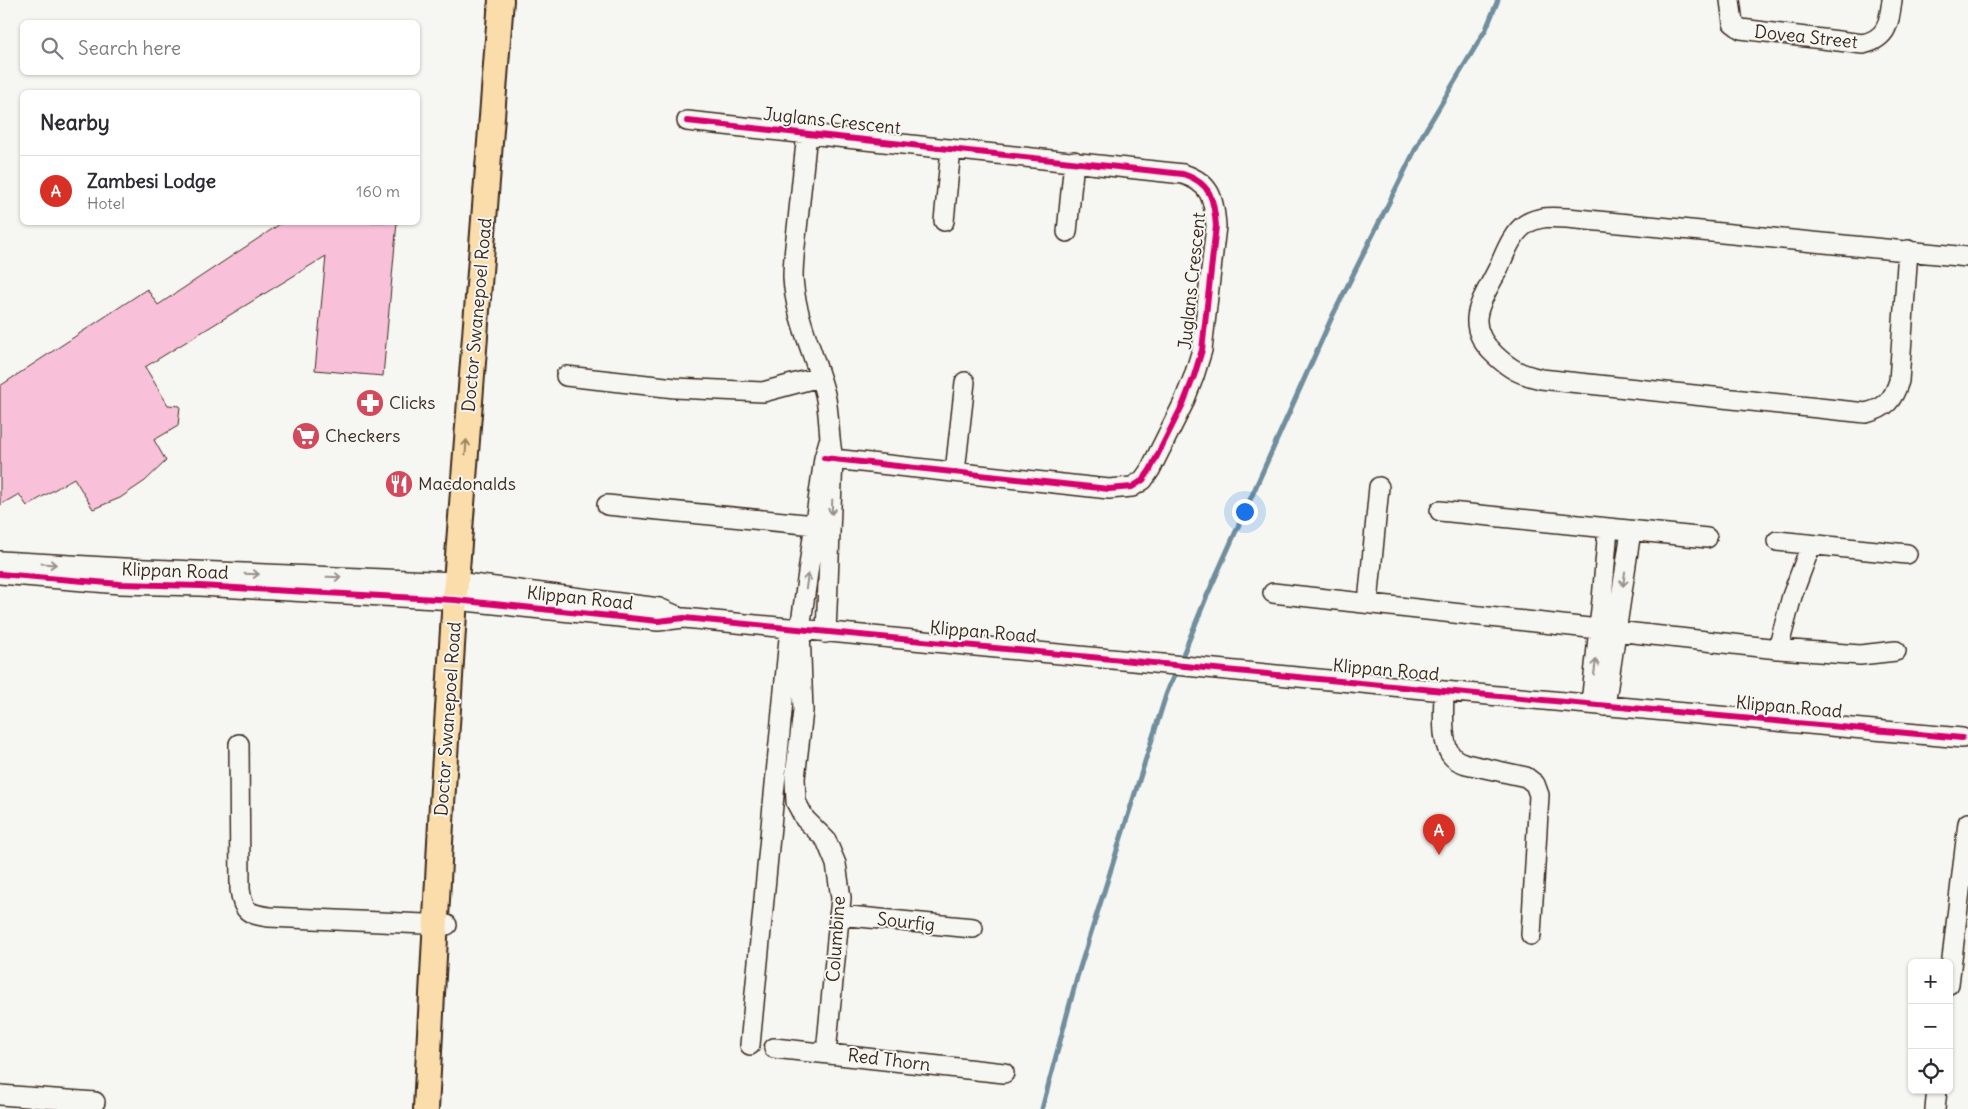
<!DOCTYPE html>
<meta charset="utf-8">
<style>
:root{--surface:#fff;--page:#f2f2f3;--text:#2b2b33;--muted:#7c7c81;--line:#e1e1e2;--accent:#d93025}
body{margin:0;font-family:Delius,sans-serif;background:var(--page);color:var(--text)}
.controls{position:absolute;right:15px;bottom:15px;display:grid;overflow:hidden;border-radius:8px;box-shadow:0 1px 4px #0004}
.controls button{width:45px;height:45px;display:grid;place-items:center;padding:0;border:0;border-bottom:1px solid var(--line);background:var(--surface);color:var(--text);font:25px sans-serif}
.you{position:absolute;left:1244px;top:511px;width:18px;height:18px;margin:-12px;border:4px solid #fff;border-radius:50%;background:#1a73e8;box-shadow:0 0 0 8px #1a73e833}
.badge{display:grid;place-items:center;width:32px;height:32px;border-radius:50%;background:var(--accent);color:#fff;font-size:16px;font-weight:700}
.pin{position:absolute;translate:-50% -41px;filter:drop-shadow(0 1px 2px #0008)}
.pin::after{content:'';position:absolute;top:26px;width:18px;height:15px;background:inherit;clip-path:polygon(0 0,100% 0,50% 100%)}
.list{margin:0;padding:0;list-style:none}
h2{display:flex;justify-content:space-between;align-items:center;height:65px;margin:0;padding:0 20px;font-size:21px}
h2 small{font-size:16px;font-weight:400;color:var(--muted)}
.list li{display:grid;grid-template-columns:32px 1fr auto;gap:15px;align-items:center;box-sizing:border-box;height:70px;padding:0 20px;border-top:1px solid var(--line)}
.list b{display:block;font-size:19px;white-space:nowrap}
.list p{margin:0;font-size:16px;white-space:nowrap;color:var(--muted)}
.list em{font-size:16px;font-style:normal;color:var(--muted)}
.icon{flex:none;width:28px;height:28px;fill:none;stroke:currentColor;stroke-width:2;stroke-linecap:round;stroke-linejoin:round}
.map{position:relative;flex:none;width:1968px;height:1109px;overflow:hidden}
.search{position:absolute;background:var(--surface);box-shadow:0 1px 4px #0004;left:20px;top:20px;width:400px;height:55px;display:flex;align-items:center;gap:12px;box-sizing:border-box;padding:0 18px;border-radius:8px;color:var(--muted);font-size:19px}
.panel{position:absolute;background:var(--surface);box-shadow:0 1px 4px #0004;left:20px;top:90px;width:400px;height:135px;border-radius:8px}
.map>svg:first-child{display:block}
.lines{fill:none;stroke-linecap:round;stroke-linejoin:round}
.stream{stroke:#6f8e9d;stroke-width:5}
.building{fill:#f8c1d9;stroke:#3b2a1e}
.minor-casing{stroke:#3b2a1e;stroke-width:22}
.major-casing{stroke:#3b2a1e;stroke-width:28}
.minor{stroke:#f6f6f2;stroke-width:19}
.major{stroke:#fbddab;stroke-width:24}
.cycleway-casing{stroke:#f6f6f2;stroke-width:9}
.cycleway{stroke:#d6006c;stroke-width:6}
.oneway{stroke:#9b8464}
.oneway2{stroke:#989088}
.labels{text-anchor:middle;stroke-width:4;stroke-linejoin:round;paint-order:stroke}
.street-label{font-size:18px;fill:#3b2a1e;stroke:#f6f6f2}
.poi-label{font-size:18px;fill:#3b2a1e;stroke:#f6f6f2;text-anchor:start}
</style>
<div class="map">
<svg width="1968" height="1109" viewBox="0 0 1968 1109">
<rect width="100%" height="100%" fill="#f6f6f2"/>
<filter id="ink" filterUnits="userSpaceOnUse"><feTurbulence type="fractalNoise" baseFrequency=".02" numOctaves="2"/><feDisplacementMap in="SourceGraphic" scale="10" xChannelSelector="R" yChannelSelector="G"/><feConvolveMatrix kernelMatrix="1 2 1 2 8 2 1 2 1" color-interpolation-filters="sRGB"/></filter>
<g filter="url(#ink)">
<g class="lines">
<path class="stream" d="M1180,662l26,-64 126,-281 90,-181 64,-107 12,-29
M1042,1109l35,-132 89,-282 10,-25"/>
</g>
<path class="building" d="M283,222h114l-14,154 -68,-6 11,-114 -181,111 23,38 12,1 -2,20 -24,14 12,21 -21,20 -25,17 -27,11 -19,-31 -47,28 -8,-12 -19,11v-119l147,-97 11,16z"/>
<g class="lines">
<defs>
<path id="minor" d="M1730,0l3,23 8,6 122,15c25,-6 26,-21 29,-44
M687,121l496,53c28,9 31,25 33,52l-14,124 -8,26 -11,28 -33,66 -7,10 -11,7 -23,2 -285,-31
M807,133c-3,29 -6,58 -9,87 -2,19 -5,38 -5,57 2,41 22,78 32,117 5,21 3,43 8,64l-7,175
M944,221l7,-72
M1067,232l7,-71
M1908,250l-9,131c-6,19 -13,27 -33,32l-325,-34c-21,-5 -30,-9 -46,-24 -33,-31 -14,-52 3,-86 7,-15 13,-35 28,-45 13,-8 27,-7 41,-6l401,39
M566,376l109,12 88,4 56,-15
M955,472l10,-90
M607,505l208,20
M1440,511l267,27
M1777,541l130,13
M0,561l123,7 333,14 203,26 16,7
M0,574l120,10 80,2 255,14 203,21 26,-3 760,73 518,47
M1273,593l505,56 82,6 36,-4
M1368,603l11,-116
M1778,649l14,-53 19,-51
M1444,691c0,17 -4,53 8,65 4,5 9,6 14,8l60,13 9,7 4,11 -8,140
M1591,704l11,-104 6,-72
M1605,706l26,-175
M239,744l1,145c3,22 7,25 29,28l178,8
M839,915l134,13
M1949,984l19,-161
M750,1045l40,-417
M774,1048l230,25
M826,1053l15,-155 -5,-34 -10,-24 -21,-21 -9,-17 -1,-24 8,-67 -3,-81 24,-172 5,-17
M0,1095l95,7
M1935,1109l2,-19"/>
<path id="major" d="M426,1109l16,-305 14,-222 45,-582"/>
</defs>
<use href="#minor" class="minor-casing"/>
<use href="#major" class="major-casing"/>
<use href="#minor" class="minor"/>
<use href="#major" class="major"/>
<defs>
<path id="cycleway" d="M687,121l496,53c28,9 31,25 33,52l-14,124 -8,26 -11,28 -33,66 -7,10 -11,7 -23,2 -285,-31
M0,574l120,10 80,2 255,14 203,21 26,-3 760,73 518,47"/>
</defs>
<use href="#cycleway" class="cycleway-casing"/>
<use href="#cycleway" class="cycleway"/>
</g>
<defs><path id="oneway-shaft" d="M-6 0H5M1.5-3L5.5 0L1.5 3" fill="none" stroke-width="1.6" stroke-linecap="round" stroke-linejoin="round" transform="scale(1.25)"/></defs>
<use class="oneway" href="#oneway-shaft" transform="translate(466 447) rotate(-86)"/>
<g class="oneway2">
<use href="#oneway-shaft" transform="translate(832 507) rotate(92)"/>
<use href="#oneway-shaft" transform="translate(49 564) rotate(4)"/>
<use href="#oneway-shaft" transform="translate(252 574) rotate(2)"/>
<use href="#oneway-shaft" transform="translate(334 577) rotate(2)"/>
<use href="#oneway-shaft" transform="translate(1624 579) rotate(98)"/>
<use href="#oneway-shaft" transform="translate(807 581) rotate(-82)"/>
<use href="#oneway-shaft" transform="translate(1595 667) rotate(-83)"/>
</g>
</g>
<defs>
<symbol id="pharmacy-disc" viewBox="-11 -11 22 22"><circle r="9.5" fill="#d1495b" stroke="#f6f6f2"/><path d="M-2-6h4v4h4v4h-4v4h-4v-4h-4v-4h4Z" fill="#fff"/></symbol>
<symbol id="supermarket-disc" viewBox="-11 -11 22 22"><circle r="9.5" fill="#d1495b" stroke="#f6f6f2"/><path d="M-6-5.5h2.5l.6 2H6L4.5 2H-2.5L-4.4-4H-6ZM-1.5 3.2a1.3 1.3 0 1 0 .1 0ZM3 3.2a1.3 1.3 0 1 0 .1 0Z" fill="#fff"/></symbol>
<symbol id="restaurant-disc" viewBox="-11 -11 22 22"><circle r="9.5" fill="#d1495b" stroke="#f6f6f2"/><path d="M-5-6h1v4h1v-4h1v4h1v-4h1v5L-1.5 .5V6h-2V.5L-5-1ZM5-6V6H3V1.5H1.5Q1.5-4 5-6Z" fill="#fff"/></symbol>
</defs>
<g fill-rule="evenodd">
<use href="#pharmacy-disc" x="354" y="387" width="32" height="32"/>
<use href="#supermarket-disc" x="290" y="420" width="32" height="32"/>
<use href="#restaurant-disc" x="383" y="468" width="32" height="32"/>
</g>
<g class="labels">
<g class="street-label">
<text transform="translate(1806 37) rotate(6)" y="6">Dovea Street</text>
<text transform="translate(832 121) rotate(6)" y="6">Juglans Crescent</text>
<text transform="translate(1192 281) rotate(-84)" y="6">Juglans Crescent</text>
<text transform="translate(477 315) rotate(-85)" y="6">Doctor Swanepoel Road</text>
<text transform="translate(175 571) rotate(2)" y="6">Klippan Road</text>
<text transform="translate(580 598) rotate(6)" y="6">Klippan Road</text>
<text transform="translate(983 632) rotate(5)" y="6">Klippan Road</text>
<text transform="translate(1386 670) rotate(5)" y="6">Klippan Road</text>
<text transform="translate(1789 707) rotate(5)" y="6">Klippan Road</text>
<text transform="translate(448 719) rotate(-86)" y="6">Doctor Swanepoel Road</text>
<text transform="translate(906 922) rotate(6)" y="6">Sourfig</text>
<text transform="translate(836 939) rotate(-86)" y="6">Columbine</text>
<text transform="translate(889 1060) rotate(7)" y="6">Red Thorn</text>
</g>
<g class="poi-label">
<text x="389" y="409">Clicks</text>
<text x="325" y="442">Checkers</text>
<text x="418" y="490">Macdonalds</text>
</g>
</g>
</svg>
<div class="controls">
<button>+</button>
<button>−</button>
<button><svg class="icon" aria-label="locate" viewBox="0 0 24 24"><circle cx="12" cy="12" r="6"/><path d="M12 2v4M12 18v4M2 12h4M18 12h4"/></svg></button>
</div>
<div class="you"></div>
<div class="pin badge" style="left:1439px;top:855px">A</div>
<div class="search"><svg class="icon" aria-label="search" viewBox="0 0 24 24"><circle cx="10" cy="10" r="6"/><path d="M15 15l6 6"/></svg>Search here</div>
<section class="panel">
<h2>Nearby<small></small></h2>
<ul class="list">
<li><span class="badge">A</span><div><b>Zambesi Lodge</b><p>Hotel</p></div><em>160 m</em></li>
</ul>
</section>
</div>
